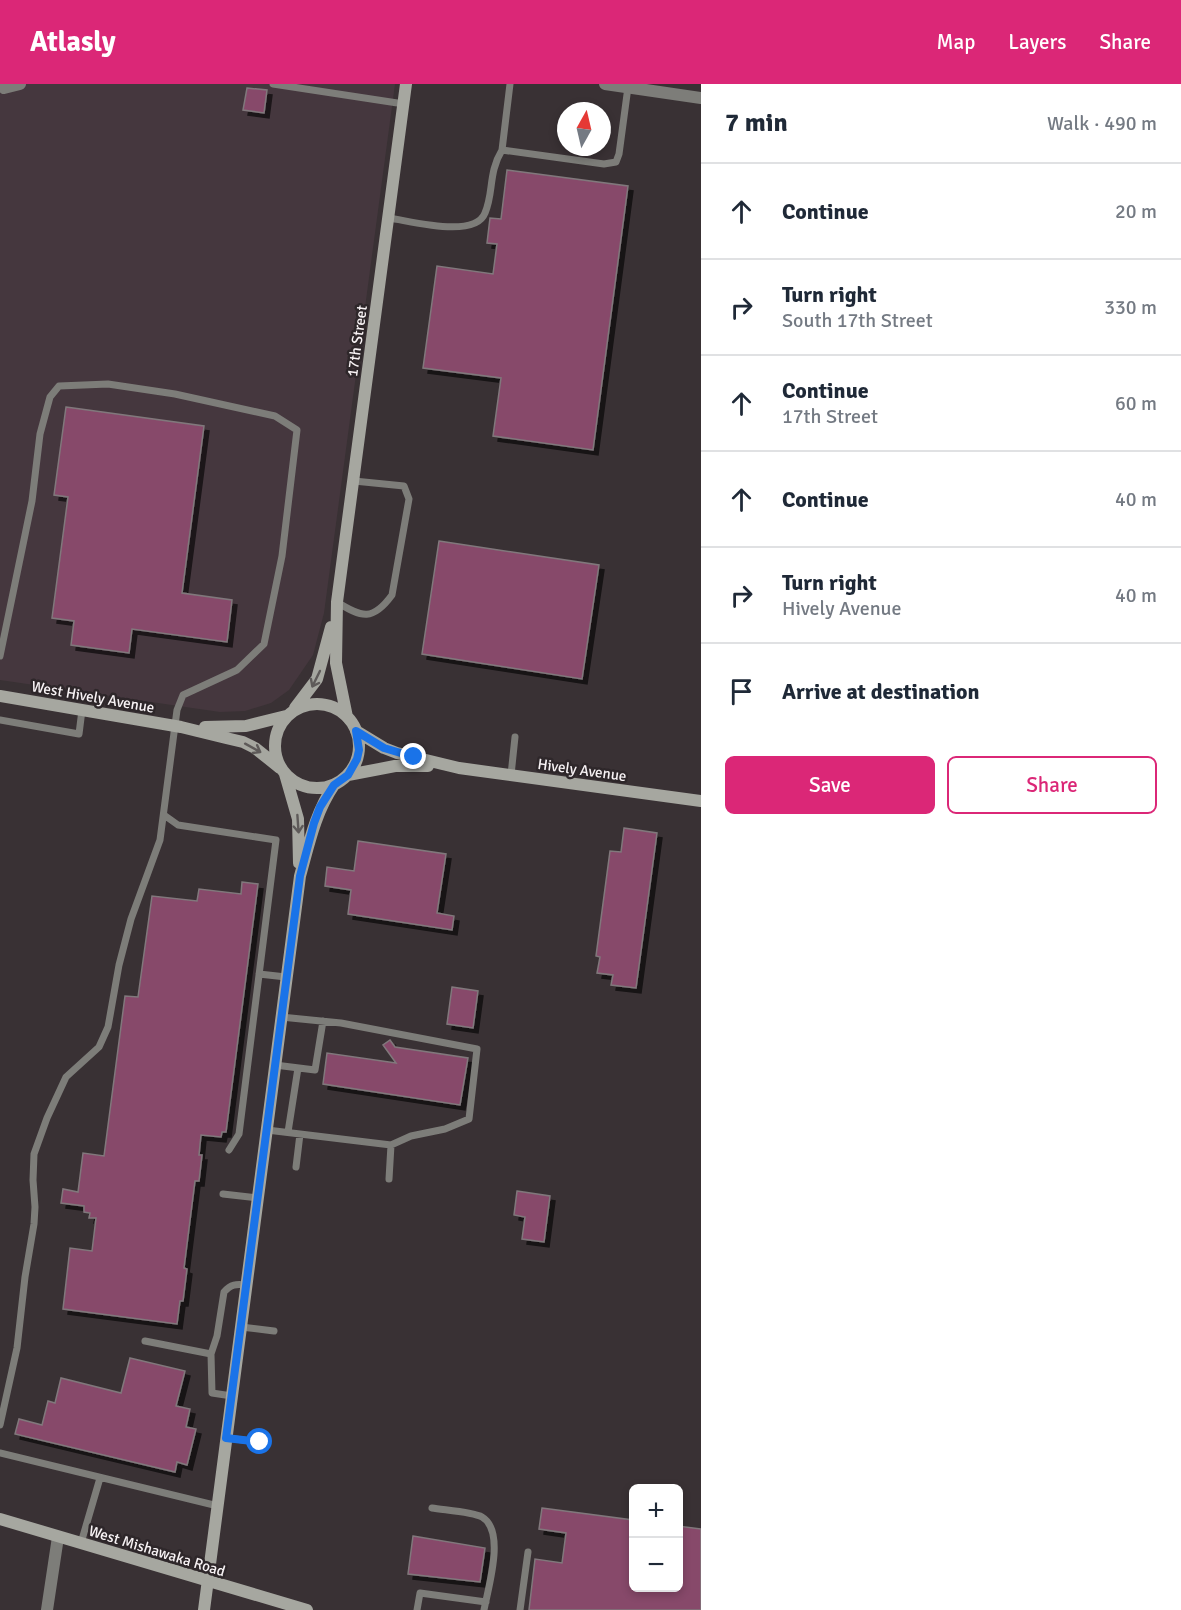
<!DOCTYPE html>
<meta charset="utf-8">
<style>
:root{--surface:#fff;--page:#f2f2f3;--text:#1f2937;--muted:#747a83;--line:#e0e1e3;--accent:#db2777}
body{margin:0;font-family:Signika,sans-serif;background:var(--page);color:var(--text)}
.controls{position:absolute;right:18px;bottom:18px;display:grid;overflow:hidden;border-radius:9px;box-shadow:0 3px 9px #0003}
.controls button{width:54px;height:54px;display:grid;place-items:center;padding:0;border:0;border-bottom:2px solid var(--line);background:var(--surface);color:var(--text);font:30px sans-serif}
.compass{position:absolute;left:557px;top:18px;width:54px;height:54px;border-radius:50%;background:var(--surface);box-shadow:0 3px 9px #0003;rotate:8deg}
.stop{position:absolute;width:18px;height:18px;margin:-14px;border:4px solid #1a73e8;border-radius:50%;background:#fff}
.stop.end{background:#1a73e8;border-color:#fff;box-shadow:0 2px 6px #0008}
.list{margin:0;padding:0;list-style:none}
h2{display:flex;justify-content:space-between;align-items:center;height:78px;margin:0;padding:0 24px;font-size:26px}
h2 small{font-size:20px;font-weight:400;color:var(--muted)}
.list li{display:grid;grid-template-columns:39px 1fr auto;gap:18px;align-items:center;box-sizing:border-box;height:96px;padding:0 24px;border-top:2px solid var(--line)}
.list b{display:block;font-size:22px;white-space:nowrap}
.list p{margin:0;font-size:20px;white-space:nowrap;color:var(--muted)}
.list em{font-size:20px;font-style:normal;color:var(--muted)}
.actions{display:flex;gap:12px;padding:18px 24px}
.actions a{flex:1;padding:14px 0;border:2px solid var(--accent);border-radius:9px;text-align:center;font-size:21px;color:var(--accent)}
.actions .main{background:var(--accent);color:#fff}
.icon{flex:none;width:33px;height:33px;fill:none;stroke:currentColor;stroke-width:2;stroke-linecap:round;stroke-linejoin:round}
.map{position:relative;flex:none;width:701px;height:1526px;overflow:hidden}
header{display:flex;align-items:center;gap:36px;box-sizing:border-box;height:84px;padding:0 30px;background:var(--accent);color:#fff}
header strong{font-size:28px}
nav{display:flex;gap:33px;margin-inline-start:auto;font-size:21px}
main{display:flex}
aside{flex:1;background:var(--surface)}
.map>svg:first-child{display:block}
.built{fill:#45373e}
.building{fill:#874a6a;stroke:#81787c;stroke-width:1.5;filter:url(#shadow)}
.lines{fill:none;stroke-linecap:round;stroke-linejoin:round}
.lane{stroke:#7d7d79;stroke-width:7}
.street{stroke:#7d7d79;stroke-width:12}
.secondary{stroke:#a6a7a0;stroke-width:12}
.oneway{stroke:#5e5a59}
.route{stroke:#1a73e8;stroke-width:8}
.labels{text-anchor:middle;stroke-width:5;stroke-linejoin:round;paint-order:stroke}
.street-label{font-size:15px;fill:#f8f3f5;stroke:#2e272a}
</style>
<header>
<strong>Atlasly</strong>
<nav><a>Map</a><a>Layers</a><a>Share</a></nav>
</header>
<main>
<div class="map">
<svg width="701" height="1526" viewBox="0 0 701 1526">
<defs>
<filter id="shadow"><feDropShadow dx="5" dy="5" stdDeviation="0" flood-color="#0009"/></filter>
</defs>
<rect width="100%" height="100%" fill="#393134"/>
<path class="built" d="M0,0h395l-71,529 -11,42 -24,35 -18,13 -26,8 -25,1 -220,-32z"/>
<path class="building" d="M247,4l20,2 -3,23 -21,-3z
M507,86l121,16 -35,264 -100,-14 8,-58 -78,-10 14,-102 56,8 4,-30 -10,-1 3,-25 11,1z
M66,323l138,19 -22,167 50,7 -5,42 -95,-13 -3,24 -58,-8 3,-24 -22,-3 16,-121 -14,-2z
M439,457l160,24 -17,114 -160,-25z
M624,744l33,5 -21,155 -25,-3 2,-10 -16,-2 3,-16 -4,-1 14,-105 11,1z
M358,757l88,13 -9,59 17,3 -2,14 -104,-16 3,-24 -26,-4 2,-19 27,4z
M242,798l16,2 -32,248h-4l-1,5 -20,-2 -2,20h3l-3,26h-4l-11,87 3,1 -4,32h-3l-3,23 -114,-15 7,-61 22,3 4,-33h-7l1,-5 -6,-1v-6l-23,-3 2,-14 15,3 5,-39 21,3 21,-160 13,1 14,-101 45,5 2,-12 42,5z
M452,903l26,4 -5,37 -26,-4z
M390,956l5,7 73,11 -8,47 -137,-21 4,-31 69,10 -13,-18z
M517,1107l33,5 -6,46 -22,-3 3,-22 -11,-2z
M130,1274l55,13 -9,35 14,3 -4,18 10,2 -9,36 -10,-3 -2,10 -160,-38 4,-15 23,6 6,-24 7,2 6,-25 60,15z
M542,1424l91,12v67h45v-61l23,3v81h-172l6,-51 27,4 4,-30 -27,-4z
M413,1452l72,12 -5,34 -72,-8z"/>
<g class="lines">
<path class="lane" d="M273,0l131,20
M510,0l-8,66 102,14 12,-2 3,-8 9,-67
M389,134c22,3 86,21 96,-5 9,-21 3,-40 17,-63
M337,518c25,16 36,19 55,-7l17,-96 -5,-13 -50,-5
M0,572l32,-155 8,-67 10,-37 9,-11 49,-2 67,10 100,22 22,14 -15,126 -18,88 -27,26 -54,25 -6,15 -17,130 -29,79 -12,46 -11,62 -9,20 -33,30 -19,41 -13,36 -1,26 2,27 -1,17 -9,53 -8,71 -17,77
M0,636l79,14 3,-24
M511,691l4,-38
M164,731l14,10 98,15 -37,294 -10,16
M259,890l27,3
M275,981l40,5 8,-49
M267,1046l124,15 20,-9 34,-7 24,-10 8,-70 -136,-26 -60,-6
M288,1048l10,-64
M296,1083l4,-33
M389,1095l2,-34
M223,1110l35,4
M241,1243l33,4
M145,1257l66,13
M232,1312l-20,-3 -1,-39 6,-18 7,-44c7,-8 12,-8 22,-7
M226,1354l34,4
M0,1369l218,53
M432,1424c11,2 41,4 50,9 24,14 6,71 2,93
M81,1459l19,-65
M417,1526l3,-17 66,9
M520,1526l8,-58"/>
<path class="street" d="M605,0l96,14
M4,4l16,-4
M47,1526l11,-73"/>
<path class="secondary" d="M0,612l181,31 45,11 17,4 12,6 25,20
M275 662a42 42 0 1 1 84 0a42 42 0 1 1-84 0Z
M295,624l22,-29 14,-52
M347,633l-11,-54 1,-61 69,-518
M205,643l41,-1 40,-10
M356,647l28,17 13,5 62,15 242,33
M285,690l13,45 1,44
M348,691l47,-9h33
M0,1435l307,91
M204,1526l96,-734c9,-32 15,-63 34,-91"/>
</g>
<defs><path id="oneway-shaft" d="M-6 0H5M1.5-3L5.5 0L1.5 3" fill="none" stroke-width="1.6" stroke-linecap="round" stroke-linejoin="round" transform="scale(1.5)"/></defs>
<g class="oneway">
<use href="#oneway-shaft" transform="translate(316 595) rotate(116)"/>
<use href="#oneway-shaft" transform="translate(253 664) rotate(29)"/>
<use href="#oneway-shaft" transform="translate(298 740) rotate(86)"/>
</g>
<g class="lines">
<path class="route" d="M260,1358l-34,-4 74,-562 14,-53 6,-16 14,-22 14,-10 9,-16 2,-9 -3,-19 28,17 30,9"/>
</g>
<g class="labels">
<g class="street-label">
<text transform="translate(357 257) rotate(-82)" y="5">17th Street</text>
<text transform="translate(93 613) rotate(10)" y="5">West Hively Avenue</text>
<text transform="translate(582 686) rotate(8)" y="5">Hively Avenue</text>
<text transform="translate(157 1467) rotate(17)" y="5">West Mishawaka Road</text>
</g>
</g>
</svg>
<div class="controls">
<button>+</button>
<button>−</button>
</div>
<svg class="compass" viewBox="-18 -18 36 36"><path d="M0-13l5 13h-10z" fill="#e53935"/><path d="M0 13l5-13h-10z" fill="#747a83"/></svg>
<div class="stop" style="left:260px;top:1358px"></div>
<div class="stop end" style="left:414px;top:673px"></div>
</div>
<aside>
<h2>7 min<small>Walk · 490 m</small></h2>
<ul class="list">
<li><svg class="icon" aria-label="ahead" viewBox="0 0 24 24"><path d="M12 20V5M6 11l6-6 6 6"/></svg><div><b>Continue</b></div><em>20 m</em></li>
<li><svg class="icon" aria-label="right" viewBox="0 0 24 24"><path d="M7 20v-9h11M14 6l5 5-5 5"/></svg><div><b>Turn right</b><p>South 17th Street</p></div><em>330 m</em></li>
<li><svg class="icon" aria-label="ahead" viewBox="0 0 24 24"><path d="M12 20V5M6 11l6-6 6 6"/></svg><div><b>Continue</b><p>17th Street</p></div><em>60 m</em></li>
<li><svg class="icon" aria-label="ahead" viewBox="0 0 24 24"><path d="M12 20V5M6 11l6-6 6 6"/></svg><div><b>Continue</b></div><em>40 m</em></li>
<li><svg class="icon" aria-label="right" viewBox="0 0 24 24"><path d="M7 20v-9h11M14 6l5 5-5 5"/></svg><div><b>Turn right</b><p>Hively Avenue</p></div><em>40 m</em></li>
<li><svg class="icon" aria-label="arrive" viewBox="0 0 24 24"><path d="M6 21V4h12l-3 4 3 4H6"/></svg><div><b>Arrive at destination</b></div></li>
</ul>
<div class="actions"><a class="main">Save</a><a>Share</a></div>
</aside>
</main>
